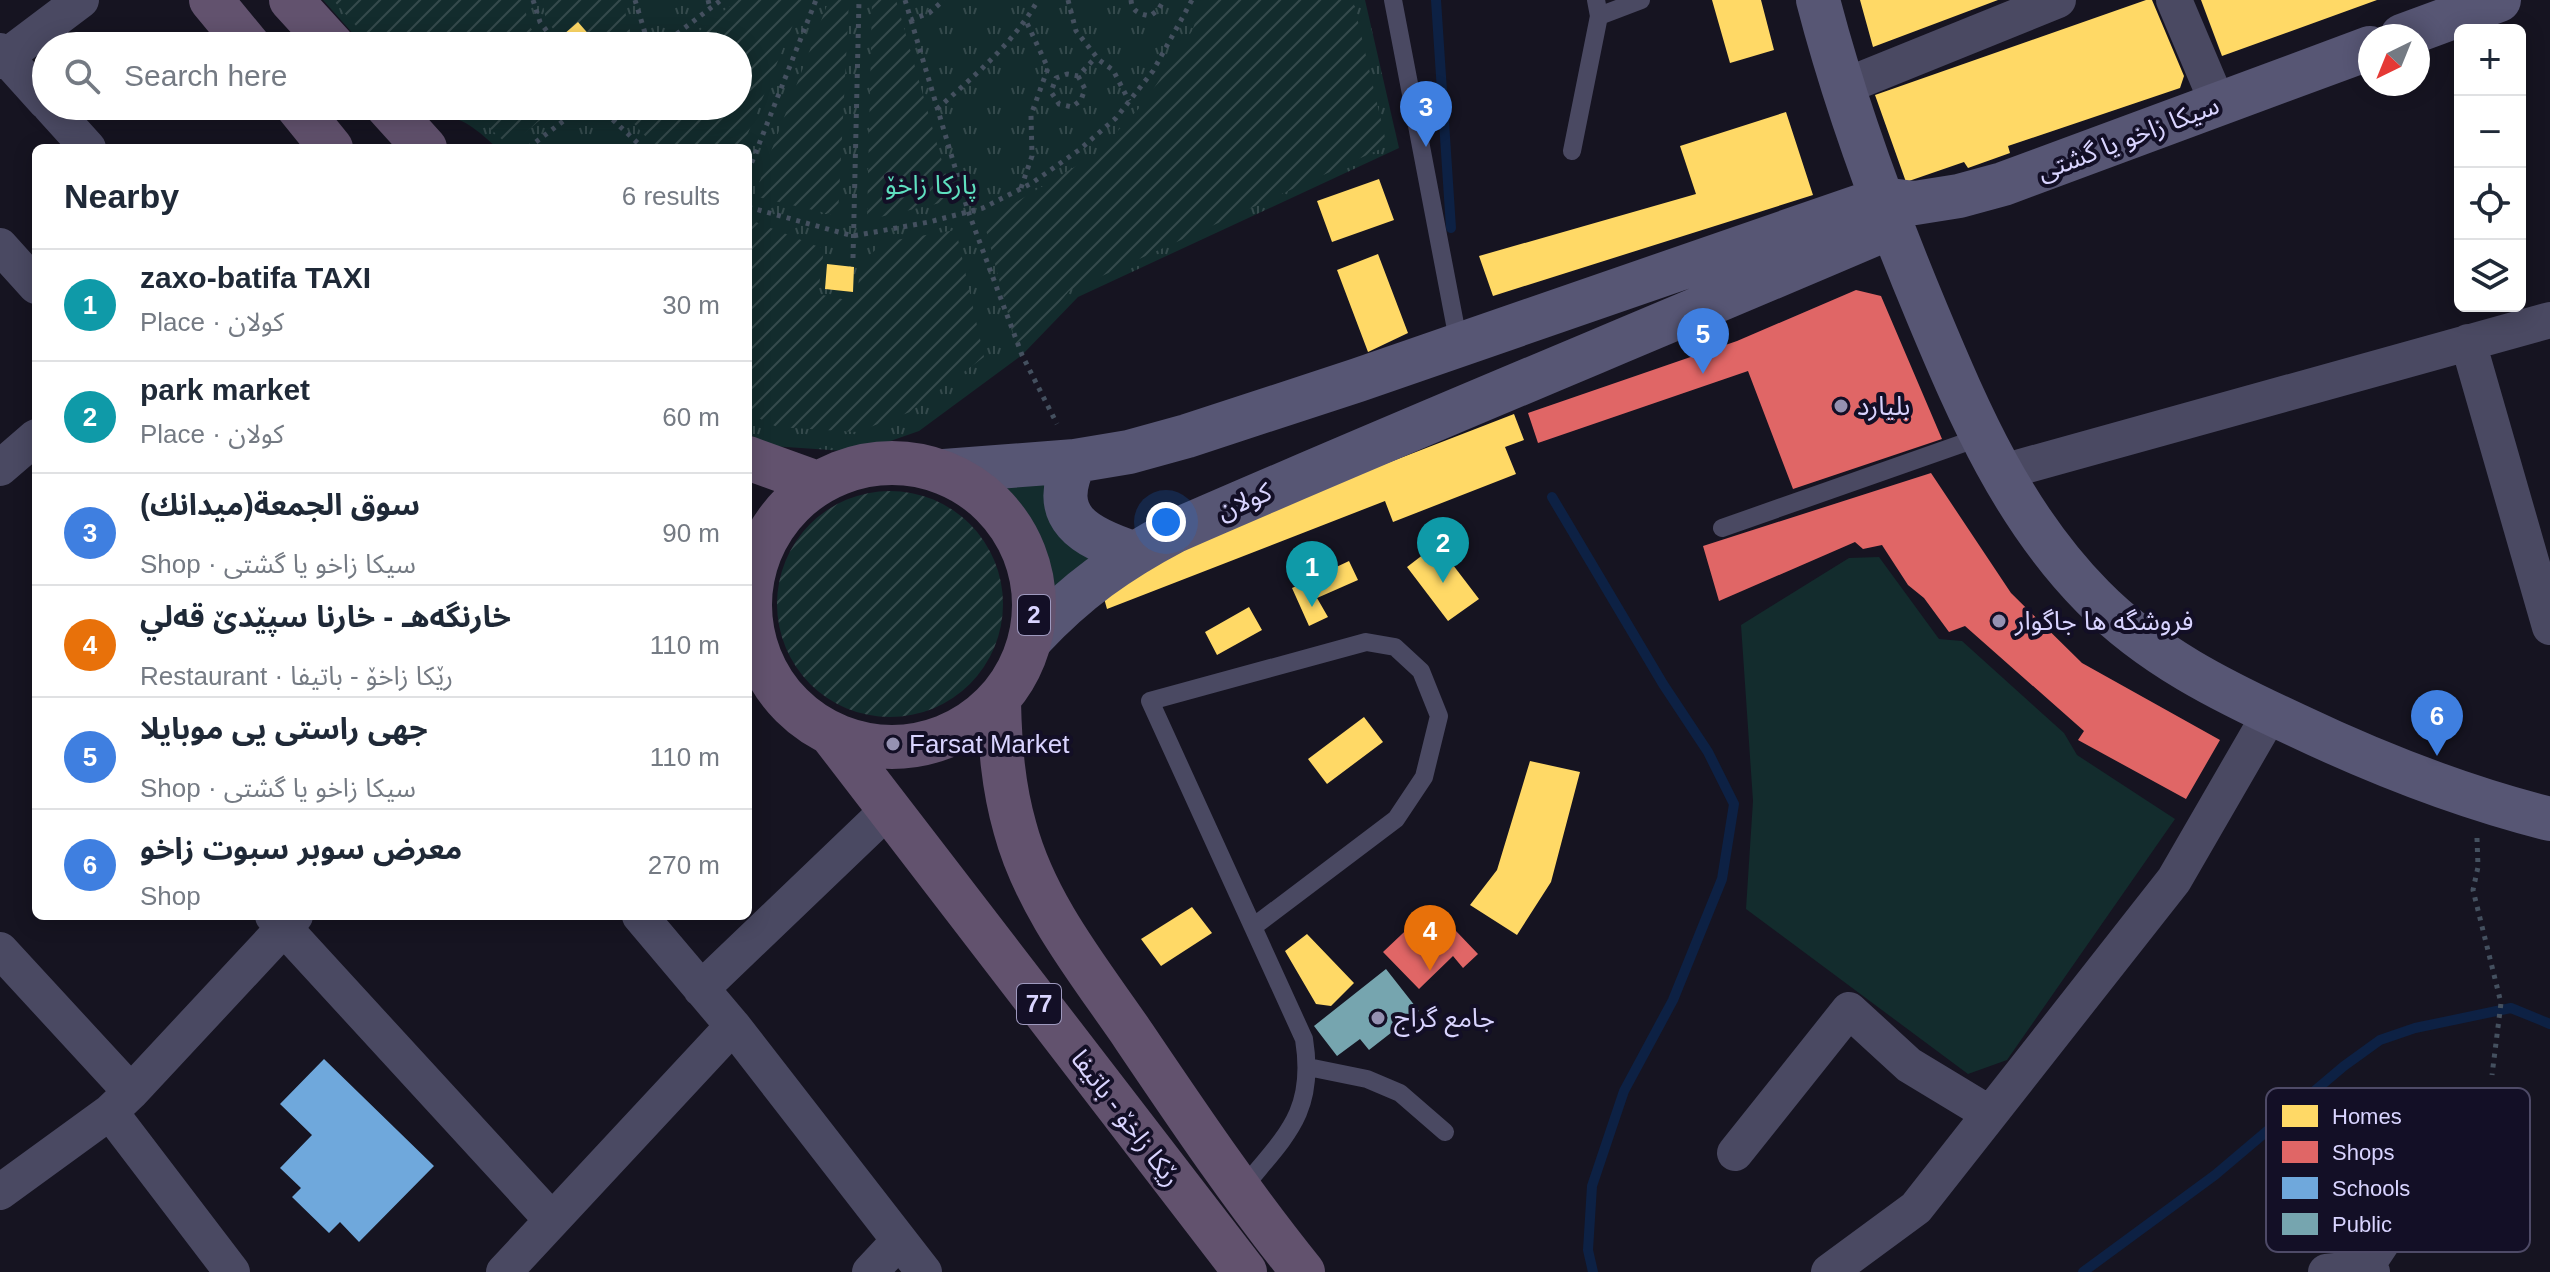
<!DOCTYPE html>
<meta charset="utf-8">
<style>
:root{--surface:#fff;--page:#f6f6f7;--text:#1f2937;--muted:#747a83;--line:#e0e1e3;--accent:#7c3aed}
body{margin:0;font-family:Arial,"Noto Sans Arabic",sans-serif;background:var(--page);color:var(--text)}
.controls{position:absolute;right:24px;top:24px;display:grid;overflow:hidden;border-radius:12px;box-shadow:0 4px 20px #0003}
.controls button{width:72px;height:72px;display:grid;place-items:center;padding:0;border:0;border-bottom:2px solid var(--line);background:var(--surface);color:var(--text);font:40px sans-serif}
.compass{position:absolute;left:2358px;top:24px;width:72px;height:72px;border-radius:50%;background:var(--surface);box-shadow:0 4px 20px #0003;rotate:223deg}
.you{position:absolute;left:1166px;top:522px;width:28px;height:28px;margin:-20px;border:6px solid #fff;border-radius:50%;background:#1a73e8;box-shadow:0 0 0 12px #1a73e833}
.badge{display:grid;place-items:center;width:52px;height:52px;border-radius:50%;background:var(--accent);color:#fff;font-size:26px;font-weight:700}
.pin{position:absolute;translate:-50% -66px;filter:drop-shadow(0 2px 4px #0008)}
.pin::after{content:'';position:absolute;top:42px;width:28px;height:24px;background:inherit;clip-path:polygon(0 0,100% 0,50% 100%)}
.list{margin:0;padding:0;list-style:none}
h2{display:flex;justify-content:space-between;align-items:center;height:104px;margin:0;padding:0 32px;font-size:34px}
h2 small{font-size:26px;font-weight:400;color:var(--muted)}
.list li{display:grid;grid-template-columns:52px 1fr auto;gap:24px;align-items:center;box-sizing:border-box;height:112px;padding:0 32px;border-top:2px solid var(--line)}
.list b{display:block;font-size:30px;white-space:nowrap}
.list p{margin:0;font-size:26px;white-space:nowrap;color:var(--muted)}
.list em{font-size:26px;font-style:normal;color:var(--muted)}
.icon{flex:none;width:44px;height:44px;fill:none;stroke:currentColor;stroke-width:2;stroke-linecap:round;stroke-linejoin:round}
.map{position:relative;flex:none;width:2550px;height:1272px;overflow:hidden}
.search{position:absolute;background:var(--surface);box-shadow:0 4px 20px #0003;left:32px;top:32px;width:720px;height:88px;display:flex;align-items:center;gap:20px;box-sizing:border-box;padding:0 28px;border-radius:44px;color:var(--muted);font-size:30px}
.panel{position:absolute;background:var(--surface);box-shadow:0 4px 20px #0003;left:32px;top:144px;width:720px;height:776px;border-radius:12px}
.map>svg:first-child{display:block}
.grass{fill:#132c2d}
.park{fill:url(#park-tufts)}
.garden{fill:url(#garden-furrows)}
.homes{fill:#ffd966}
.shops{fill:#e06666}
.schools{fill:#6fa8dc}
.public{fill:#76a5af}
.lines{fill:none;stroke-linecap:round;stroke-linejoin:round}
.stream{stroke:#0d2144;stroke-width:10}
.path{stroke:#44505f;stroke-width:5;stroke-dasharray:4 6;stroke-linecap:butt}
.service{stroke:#4a4962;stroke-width:18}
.minor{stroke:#4a4962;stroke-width:36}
.secondary{stroke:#575674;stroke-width:44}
.trunk{stroke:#62526e;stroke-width:44}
.poi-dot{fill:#9591b1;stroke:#130f26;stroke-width:3}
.labels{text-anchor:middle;stroke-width:8;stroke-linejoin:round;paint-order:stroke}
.shield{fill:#130f26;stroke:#9e99be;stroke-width:2}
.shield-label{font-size:24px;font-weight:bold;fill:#d9d4ff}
.street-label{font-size:26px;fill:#d9d4ff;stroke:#130f26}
.park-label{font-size:26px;fill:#5fe0c0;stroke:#130f26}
.poi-label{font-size:26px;fill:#d9d4ff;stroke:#130f26;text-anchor:start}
.key{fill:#130f26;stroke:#4e4a67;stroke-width:2}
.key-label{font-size:22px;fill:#d9d4ff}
</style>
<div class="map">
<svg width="2550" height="1272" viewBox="0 0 2550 1272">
<defs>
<pattern id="park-tufts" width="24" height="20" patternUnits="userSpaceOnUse" patternTransform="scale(2)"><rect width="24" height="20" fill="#132c2d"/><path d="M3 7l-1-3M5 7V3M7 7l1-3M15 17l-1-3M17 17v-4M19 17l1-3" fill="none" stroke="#354a4c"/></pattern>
<pattern id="garden-furrows" width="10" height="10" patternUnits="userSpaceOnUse" patternTransform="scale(2)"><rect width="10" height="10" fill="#132c2d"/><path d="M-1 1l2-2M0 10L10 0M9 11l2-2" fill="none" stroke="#354a4c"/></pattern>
</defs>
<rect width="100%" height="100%" fill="#161421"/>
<path class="grass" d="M1059,475l50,81 -59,42 -1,-29 -4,-19 -28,-46 -28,-20z
M1879,557l60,82 23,2 102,92 13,22 98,64 -168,241 -39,14 -222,-165 7,-108 -12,-176 108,-67z"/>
<path class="park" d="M323,0h1042l34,148 -321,149 -56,58 -103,76 -60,21 -87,-6 -24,-12v-286h-251c-25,-23 -37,-34 -72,-33l-8,-9h321v-60h-374z"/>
<path class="garden" d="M333,0h189l8,27 14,19h-170z
M542,0h80l12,46h-67l-21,-26z
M737,0h66l-61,148h-86l-38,-42h120v-60h-57z
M829,0h20l-11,216 -84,-20z
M872,0h24l57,200 -86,20z
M1203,0h150l34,146 -318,145 -29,35 -24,18 -31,-118 23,-19 88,-53 48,-51 48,-72z
M441,106h116l-48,40 -30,-28z
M748,219l76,30 -6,45 38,8 5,-39 23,-21 72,-12 28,127 -74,55 -53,20 -80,-5 -29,-14z
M777 604a113 113 0 1 1 226 0a113 113 0 1 1-226 0Z"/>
<path class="homes" d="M1712,0h49l13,50 -44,13z
M1860,0h138l-125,47z
M2146,0h6l32,76 -4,12 -172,58 2,7 -42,15 -4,-6 -58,20 -31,-87z
M2201,0h176l-155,56z
M578,22l21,24h-38l-5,-5z
M1786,112l27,83 -320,101 -14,-40 217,-62 -16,-48z
M1379,179l15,41 -62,22 -15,-41z
M1378,254l30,79 -40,19 -31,-82z
M827,264l27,3 -1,25 -28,-3z
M1514,414l10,26 -19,7 11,27 -123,48 -8,-21 -278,108 -7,-25 272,-115z
M1437,544l42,55 -31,22 -41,-54z
M1349,561l9,19 -41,18 11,19 -19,9 -17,-38z
M1249,607l13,23 -45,25 -12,-23z
M1364,717l19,25 -56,42 -19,-25z
M1530,761l50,11 -29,110 -34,53 -47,-30 27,-35z
M1192,907l20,26 -51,33 -20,-27z
M1307,934l47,49 -23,23 -15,-2 -31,-53z"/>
<path class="shops" d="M1856,290l25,6 61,143 -149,50 -45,-118 -210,72 -10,-30 209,-72z
M1931,473l80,120 71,70 138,77 -34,59 -108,-59 6,-9 -119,-105 -16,6 -25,-34 -16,-13 -26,-40 -19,4 -8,-7 -136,59 -16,-55z
M1435,909l43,45 -15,14 -10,-12 -34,33 -36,-37 37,-35z"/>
<path class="schools" d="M324,1059l110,107 -75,76 -19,-20 -11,11 -37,-36 9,-9 -21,-20 32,-33 -32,-31z"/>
<path class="public" d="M1386,969l33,42 -50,39 -9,-11 -23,17 -23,-30z"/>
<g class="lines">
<path class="stream" d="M1436,0l15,228
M1552,497l111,187 45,68 26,52 -12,75 -49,121 -49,91 -32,95 -4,64 5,22
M2083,1272l132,-97 129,-109 36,-26 35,-12 96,-20 39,16"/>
<path class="path" d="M533,0l7,22 18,24
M635,0l14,46
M708,0l2,8
M905,0l6,20 18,-7 15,-13
M1068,0l8,31 23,29 14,10 16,31
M1131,0c1,12 9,14 19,16l8,-6 6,-10
M911,20l57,191 54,144 35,69
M661,46l60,-46
M1078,76l7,13 -4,11 -9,7 -13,-3 -8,-12 5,-14 11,-4 11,2 18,-19
M598,106l45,42
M937,109c37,-33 76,-65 101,-109
M528,148l55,-42
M748,172l68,-172
M1021,188l11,-32 -1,-41 17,-47 -22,-47
M748,207l105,29 76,-14 54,-14 49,-25 47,-33 37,-32 37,-47 39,-71
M853,258l6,-258
M2477,838l1,29 -5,23 28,113 -9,72"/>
<path class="service" d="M1393,0l66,345
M1599,16l42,-16
M1572,151l27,-135 -3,-16
M1722,528l259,-91
M1308,1067l59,12 33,14 45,39
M1242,1189c43,-53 74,-76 62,-150l-154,-338 216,-59 29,5 26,24 18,45 -15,61 -28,42 -143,108"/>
<path class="minor" d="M2174,0l44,104
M0,51l46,51
M0,61l81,-61
M1843,87l215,-87
M50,106l38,42
M0,246l36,40
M2468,342l82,285
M0,468l36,-31
M1999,473l551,-153
M273,916l279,304
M640,916l93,110 191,246
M0,950l131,142
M701,989l188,-180
M110,1112l122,160
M1735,1153l114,-143 60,55 81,49 184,-234 96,-166
M0,1192l110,-80 21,-20 164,-176
M2365,1268l44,-66 48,-53 31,-41
M504,1272l229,-246
M870,1272l29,-31
M1829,1272l87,-64 74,-94
M2326,1272l39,-4 7,4"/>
<path class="secondary" d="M1818,0c28,108 66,210 109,313 43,103 86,203 166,284 58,59 129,94 203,128 82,39 166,72 254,94
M2402,36l97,-36
M1075,461c-28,57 10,76 58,92
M944,471l131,-10 54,-9 58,-16 171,-56 523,-181 34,4 44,-7 44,-12 367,-136
M1032,638c44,-47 86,-77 143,-107 238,-104 478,-202 716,-304"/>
<path class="trunk" d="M211,0l38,46
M291,0l42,46
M297,106l34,42
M387,106l38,42
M748,458l69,25
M750 605a142 142 0 1 1 284 0a142 142 0 1 1-284 0Z
M999,702c1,43 4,84 16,126 20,75 71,139 114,201 56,83 111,165 174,243
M832,735l413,537"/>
</g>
<g class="poi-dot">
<circle cx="1841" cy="406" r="8"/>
<circle cx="1999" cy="621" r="8"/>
<circle cx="893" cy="744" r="8"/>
<circle cx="1378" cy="1018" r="8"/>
</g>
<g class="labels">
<g class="shield">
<rect x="1018" y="595" width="32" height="40" rx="6"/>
<rect x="1017" y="984" width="44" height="40" rx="6"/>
</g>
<g class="shield-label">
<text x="1034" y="623">2</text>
<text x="1039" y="1012">77</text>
</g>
<g class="street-label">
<text transform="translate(2128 138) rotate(-21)" y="9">سیکا زاخو یا گشتى</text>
<text transform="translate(1244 501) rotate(-23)" y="9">كولان</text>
<text transform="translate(1126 1118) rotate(53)" y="9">رێکا زاخۆ - باتیفا</text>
</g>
<g class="park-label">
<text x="931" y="194">پارکا زاخۆ</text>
</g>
<g class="poi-label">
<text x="1857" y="415">بليارد</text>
<text x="2015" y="630">فروشگه ها جاگوار</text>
<text x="909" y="753">Farsat Market</text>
<text x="1394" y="1027">جامع گراج</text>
</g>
</g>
<rect x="2266" y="1088" width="264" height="164" rx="12" class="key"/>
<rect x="2282" y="1105" width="36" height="22" fill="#ffd966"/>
<rect x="2282" y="1141" width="36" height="22" fill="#e06666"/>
<rect x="2282" y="1177" width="36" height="22" fill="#6fa8dc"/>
<rect x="2282" y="1213" width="36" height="22" fill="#76a5af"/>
<g class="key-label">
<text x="2332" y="1124">Homes</text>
<text x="2332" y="1160">Shops</text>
<text x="2332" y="1196">Schools</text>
<text x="2332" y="1232">Public</text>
</g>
</svg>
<div class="controls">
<button>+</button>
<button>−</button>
<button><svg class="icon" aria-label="locate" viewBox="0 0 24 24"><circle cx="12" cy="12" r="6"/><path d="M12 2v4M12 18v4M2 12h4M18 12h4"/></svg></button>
<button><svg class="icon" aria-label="layers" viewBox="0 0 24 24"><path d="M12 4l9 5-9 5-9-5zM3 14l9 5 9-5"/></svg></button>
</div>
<svg class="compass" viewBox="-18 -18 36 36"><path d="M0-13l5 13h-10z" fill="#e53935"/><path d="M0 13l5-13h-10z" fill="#747a83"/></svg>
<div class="you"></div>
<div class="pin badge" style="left:1312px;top:607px;background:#0f9aa8">1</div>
<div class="pin badge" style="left:1443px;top:583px;background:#0f9aa8">2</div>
<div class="pin badge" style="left:1426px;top:147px;background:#3f7fe0">3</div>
<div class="pin badge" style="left:1430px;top:971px;background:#e8710a">4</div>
<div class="pin badge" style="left:1703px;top:374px;background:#3f7fe0">5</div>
<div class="pin badge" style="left:2437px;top:756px;background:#3f7fe0">6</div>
<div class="search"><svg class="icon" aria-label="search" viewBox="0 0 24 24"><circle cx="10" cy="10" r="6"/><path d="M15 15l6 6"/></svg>Search here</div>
<section class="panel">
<h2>Nearby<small>6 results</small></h2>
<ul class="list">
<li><span class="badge" style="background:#0f9aa8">1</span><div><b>zaxo-batifa TAXI</b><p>Place · كولان</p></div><em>30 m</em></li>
<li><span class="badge" style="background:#0f9aa8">2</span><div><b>park market</b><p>Place · كولان</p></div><em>60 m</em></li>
<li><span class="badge" style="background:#3f7fe0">3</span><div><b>سوق الجمعة(ميدانك)</b><p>Shop · سیکا زاخو یا گشتى</p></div><em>90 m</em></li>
<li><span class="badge" style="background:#e8710a">4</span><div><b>خارنگه‌هـ - خارنا سپێدێ قه‌لي</b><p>Restaurant · رێکا زاخۆ - باتیفا</p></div><em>110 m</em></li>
<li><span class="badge" style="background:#3f7fe0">5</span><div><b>جهى راستى يى موبايلا</b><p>Shop · سیکا زاخو یا گشتى</p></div><em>110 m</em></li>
<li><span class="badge" style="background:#3f7fe0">6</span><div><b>معرض سوبر سبوت زاخو</b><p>Shop</p></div><em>270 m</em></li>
</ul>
</section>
</div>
